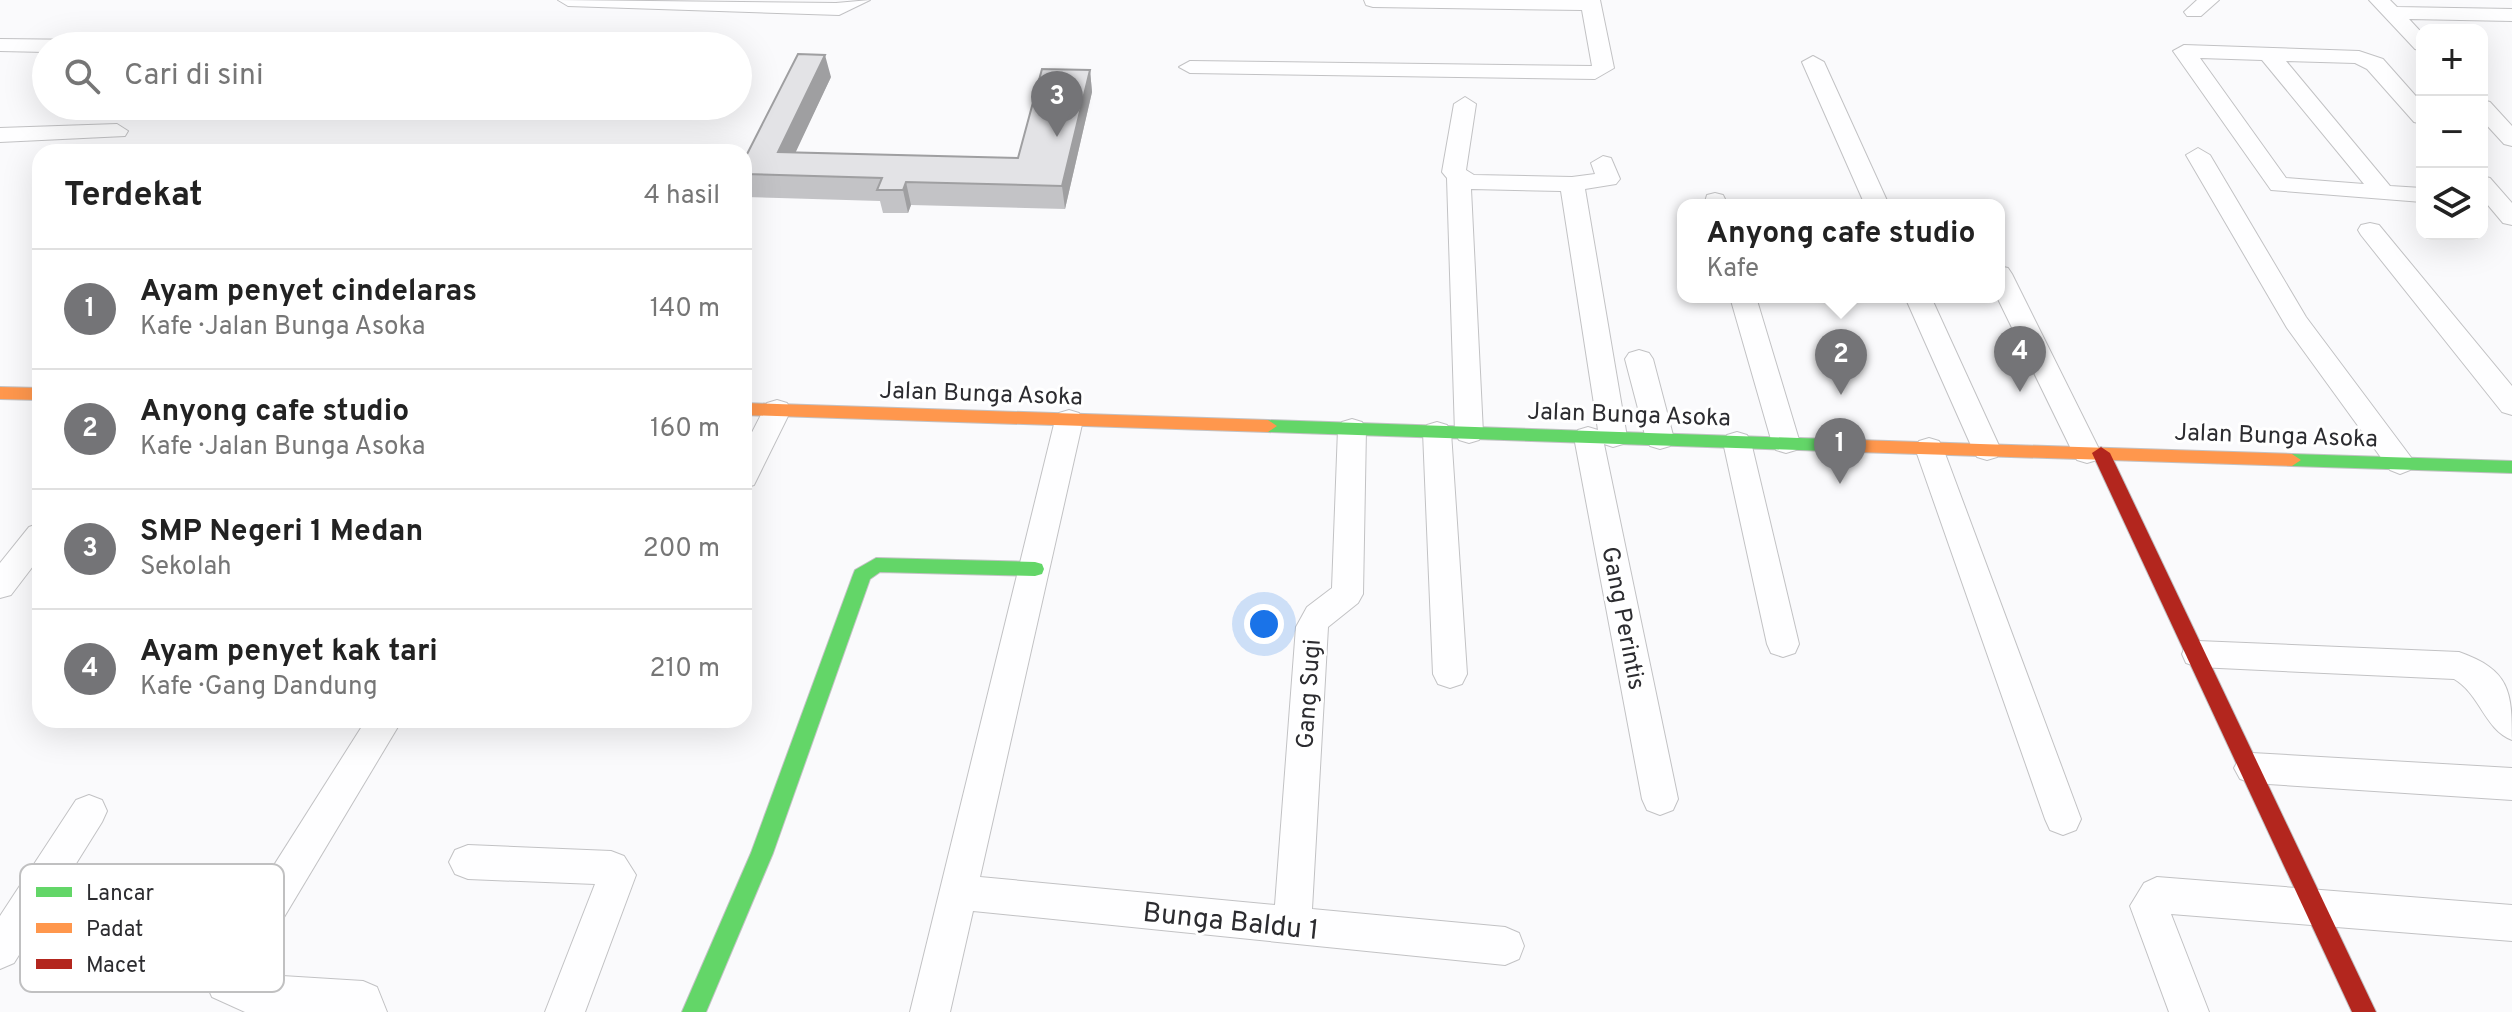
<!DOCTYPE html>
<html lang="id">
<meta charset="utf-8">
<style>
:root{--surface:#fff;--page:#f2f2f2;--text:#222;--muted:#767676;--line:#e0e0e0;--accent:#747477}
body{margin:0;font-family:Overpass,sans-serif;background:var(--page);color:var(--text)}
.controls{position:absolute;right:24px;top:24px;display:grid;overflow:hidden;border-radius:16px;box-shadow:0 8px 32px #0002}
.controls button{width:72px;height:72px;display:grid;place-items:center;padding:0;border:0;border-bottom:2px solid var(--line);background:var(--surface);color:var(--text);font:40px sans-serif}
.you{position:absolute;left:1264px;top:624px;width:28px;height:28px;margin:-20px;border:6px solid #fff;border-radius:50%;background:#1a73e8;box-shadow:0 0 0 12px #1a73e833}
.badge{display:grid;place-items:center;width:52px;height:52px;border-radius:50%;background:var(--accent);color:#fff;font-size:26px;font-weight:700}
.pin{position:absolute;translate:-50% -66px;filter:drop-shadow(0 2px 4px #0008)}
.pin::after{content:'';position:absolute;top:42px;width:28px;height:24px;background:inherit;clip-path:polygon(0 0,100% 0,50% 100%)}
.popup{position:absolute;left:1677px;top:199px;width:328px;height:104px;box-sizing:border-box;display:grid;place-content:center;border-radius:16px;background:var(--surface);filter:drop-shadow(0 2px 6px #0005);font-size:26px;white-space:nowrap;color:var(--muted)}
.popup b{font-size:30px;color:var(--text)}
.popup::after{content:'';position:absolute;left:50%;top:100%;margin-left:-16px;border:16px solid transparent;border-top-color:var(--surface)}
.list{margin:0;padding:0;list-style:none}
h2{display:flex;justify-content:space-between;align-items:center;height:104px;margin:0;padding:0 32px;font-size:34px}
h2 small{font-size:26px;font-weight:400;color:var(--muted)}
.list li{display:grid;grid-template-columns:52px 1fr auto;gap:24px;align-items:center;box-sizing:border-box;height:120px;padding:0 32px;border-top:2px solid var(--line)}
.list b{display:block;font-size:30px;white-space:nowrap}
.list p{margin:0;font-size:26px;white-space:nowrap;color:var(--muted)}
.list em{font-size:26px;font-style:normal;color:var(--muted)}
.icon{flex:none;width:44px;height:44px;fill:none;stroke:currentColor;stroke-width:2;stroke-linecap:round;stroke-linejoin:round}
.map{position:relative;flex:none;width:2512px;height:1012px;overflow:hidden}
.search{position:absolute;background:var(--surface);box-shadow:0 8px 32px #0002;left:32px;top:32px;width:720px;height:88px;display:flex;align-items:center;gap:20px;box-sizing:border-box;padding:0 28px;border-radius:44px;color:var(--muted);font-size:30px}
.panel{position:absolute;background:var(--surface);box-shadow:0 8px 32px #0002;left:32px;top:144px;width:720px;height:584px;border-radius:24px}
.map>svg:first-child{display:block}
.lines{fill:none;stroke-linecap:round;stroke-linejoin:round}
.street-casing{stroke:#c2c2c4;stroke-width:2}
.fast-casing{stroke:#c2c2c4;stroke-width:2}
.slow-casing{stroke:#c2c2c4;stroke-width:2}
.jam-casing{stroke:#c2c2c4;stroke-width:2}
.street{fill:#fefeff;fill-rule:evenodd}
.fast{fill:#63d668;fill-rule:evenodd}
.slow{fill:#ff974d;fill-rule:evenodd}
.jam{fill:#b3261e;fill-rule:evenodd}
.wall{fill:#c3c3c6}
.shaded-wall{fill:#9f9fa1}
.building{fill:#e3e3e6;stroke:#9f9fa1;stroke-width:2}
.labels{text-anchor:middle;stroke-width:6;stroke-linejoin:round;paint-order:stroke}
.street-label{font-size:24px;fill:#2c2c30;stroke:#fff}
.near-street-label{font-size:28px;fill:#2c2c30;stroke:#fff}
.key{fill:#fff;stroke:#c0c0c1;stroke-width:2}
.key-label{font-size:22px;fill:#2c2c30}
</style>
<div class="map">
<svg width="2512" height="1012" viewBox="0 0 2512 1012">
<rect width="100%" height="100%" fill="#fafafc"/>
<g class="lines">
<defs>
<path id="street" d="M558,0l278,3 34,-3 -31,15 -271,-9z
M1364,0h236l14,68 -19,11 -405,-6 -11,-6 11,-6 402,5 -10,-56 -209,-3 -7,-2z
M2197,0h22l-18,16h-14l-3,-4z
M2369,0h21l7,7 115,2v12l-103,-2 13,14v18l-7,-2z
M0,39l88,1 10,6h-52v6l-46,-1z
M2184,45l175,6 24,8 39,44v21l-8,-2 -47,-53 -12,-6 -69,-2 104,125 32,2v14l-151,-12 -98,-139zM2200,58l62,2 102,124 -78,-6z
M1813,56l11,6 65,143h-24l-63,-143z
M1465,97l11,7 -10,66 8,5 98,2 23,-3 -4,-11 12,-7 8,2 9,21 -4,5 -31,5 42,248 -4,7 -10,3 -9,-3 74,355 -5,11 -13,5 -13,-5 -5,-11 -68,-362 4,-7 10,-3 10,3 -37,-239 -90,-2 12,244 -4,7 -10,3 -10,-3 -4,-7 -8,-255 -5,-6 12,-68z
M2482,100l8,2 22,24v20l-8,-2 -22,-24z
M117,124l11,7 -3,5 -125,6v-14z
M2198,148l12,7 96,162 104,139 5,7 -5,7 -10,4 -10,-4 -103,-142 -101,-173z
M2482,176l8,2 22,25v22l-9,-2 -21,-25z
M1715,193l8,2 5,10h-24l3,-10z
M2370,223l9,2 133,161v29l-10,-3 -141,-177 -3,-5 3,-5z
M1999,266l9,2 4,6 89,179 -4,7 -10,3 -10,-3 -4,-7 -76,-156z
M1730,297h26l44,146 -4,7 -10,3 -10,-3 -4,-7z
M1905,297h26l70,153 -4,7 -10,3 -10,-3 -4,-7z
M1639,350l10,3 4,6 21,80 -4,7 -10,3 -10,-3 -4,-7 -21,-80 4,-6z
M777,400l10,3 4,7 -37,75 -10,3v-40l23,-45z
M1069,410l10,3 4,7 -103,457 295,28 21,-278 11,-20 25,-19 6,-159 4,-7 10,-3 10,3 4,7 -3,165 -5,9 -30,24 -16,282 193,18 14,6 5,13 -5,13 -14,6 -532,-54 -23,101h-40l145,-592 4,-7z
M1437,422l10,3 4,7 16,242 -5,10 -12,4 -12,-4 -5,-10 -10,-242 4,-7z
M1737,432l10,3 4,7 48,202 -4,9 -12,4 -12,-4 -4,-9 -44,-202 4,-7z
M1929,438l10,3 4,7 138,371 -5,11 -13,5 -13,-5 -5,-11 -130,-371 4,-7z
M40,523v34l-29,38 -11,3v-35l29,-36z
M2198,641l261,11c51,18 53,39 53,88 -27,-10 -32,-46 -58,-61l-256,-12 -12,-4 -4,-9 4,-9z
M366,720h36l-152,254 113,7 14,6 10,25h-142l-33,-15 -6,-14 6,-20z
M2252,753l260,15v32l-260,-17 -12,-4 -6,-11 6,-11z
M89,795l13,5 5,11 -5,11 -88,141 -14,6v-53l76,-116z
M468,845l143,6 13,5 12,19 -51,137h-40l50,-128 -127,-5 -13,-5 -6,-12 6,-12z
M2157,877l355,28v36l-341,-27 38,98h-40l-39,-106 14,-23z"/>
<path id="fast" d="M1268,420l559,19 9,6 -9,6 -559,-19 -9,-6z
M2292,454l220,7v12l-220,-7 -9,-6z
M876,558l159,4 7,2 2,5 -2,5 -7,2 -155,-4 -10,7 -97,274 -67,159h-24l69,-159 102,-278 2,-5z"/>
<path id="slow" d="M0,387l40,1v12l-40,-1z
M744,403l524,17 9,6 -9,6 -524,-17z
M1827,439l465,15 9,6 -9,6 -465,-15 -9,-6z"/>
<path id="jam" d="M2101,447l9,6 266,559h-24l-260,-559z"/>
</defs>
<use href="#street" class="street-casing"/>
<use href="#fast" class="fast-casing"/>
<use href="#slow" class="slow-casing"/>
<use href="#jam" class="jam-casing"/>
<use href="#street" class="street"/>
<use href="#fast" class="fast"/>
<use href="#slow" class="slow"/>
<use href="#jam" class="jam"/>
</g>
<path class="wall" d="M1090,70l2,22 -27,117 -154,-4 -3,8h-25l-3,-12 -136,-4v-37l87,-83 -36,75 223,6z"/>
<path class="shaded-wall" d="M825,55l6,22 -46,98 -7,-23z
M1090,70l2,22 -27,117 -3,-23z
M906,182l5,23 -3,8 -5,-23z"/>
<path class="building" d="M798,54l27,1 -47,97 240,6 24,-89 48,1 -28,116 -156,-4 -3,8h-26l5,-12 -138,-4v-14z"/>
<g class="labels">
<g class="street-label">
<text transform="translate(981 393) rotate(2)" y="8">Jalan Bunga Asoka</text>
<text transform="translate(1629 414) rotate(2)" y="8">Jalan Bunga Asoka</text>
<text transform="translate(2276 435) rotate(2)" y="8">Jalan Bunga Asoka</text>
<text transform="translate(1624 618) rotate(79)" y="8">Gang Perintis</text>
<text transform="translate(1308 694) rotate(-86)" y="8">Gang Sugi</text>
</g>
<g class="near-street-label">
<text transform="translate(1231 920) rotate(6)" y="10">Bunga Baldu 1</text>
</g>
</g>
<rect x="20" y="864" width="264" height="128" rx="12" class="key"/>
<rect x="36" y="887" width="36" height="10" fill="#63d668"/>
<rect x="36" y="923" width="36" height="10" fill="#ff974d"/>
<rect x="36" y="959" width="36" height="10" fill="#b3261e"/>
<g class="key-label">
<text x="86" y="900">Lancar</text>
<text x="86" y="936">Padat</text>
<text x="86" y="972">Macet</text>
</g>
</svg>
<div class="controls">
<button>+</button>
<button>−</button>
<button><svg class="icon" aria-label="layers" viewBox="0 0 24 24"><path d="M12 4l9 5-9 5-9-5zM3 14l9 5 9-5"/></svg></button>
</div>
<div class="you"></div>
<div class="pin badge" style="left:1840px;top:484px">1</div>
<div class="pin badge" style="left:1841px;top:395px">2</div>
<div class="popup"><b>Anyong cafe studio</b>Kafe</div>
<div class="pin badge" style="left:1057px;top:137px">3</div>
<div class="pin badge" style="left:2020px;top:392px">4</div>
<div class="search"><svg class="icon" aria-label="search" viewBox="0 0 24 24"><circle cx="10" cy="10" r="6"/><path d="M15 15l6 6"/></svg>Cari di sini</div>
<section class="panel">
<h2>Terdekat<small>4 hasil</small></h2>
<ul class="list">
<li><span class="badge">1</span><div><b>Ayam penyet cindelaras</b><p>Kafe · Jalan Bunga Asoka</p></div><em>140 m</em></li>
<li><span class="badge">2</span><div><b>Anyong cafe studio</b><p>Kafe · Jalan Bunga Asoka</p></div><em>160 m</em></li>
<li><span class="badge">3</span><div><b>SMP Negeri 1 Medan</b><p>Sekolah</p></div><em>200 m</em></li>
<li><span class="badge">4</span><div><b>Ayam penyet kak tari</b><p>Kafe · Gang Dandung</p></div><em>210 m</em></li>
</ul>
</section>
</div>
